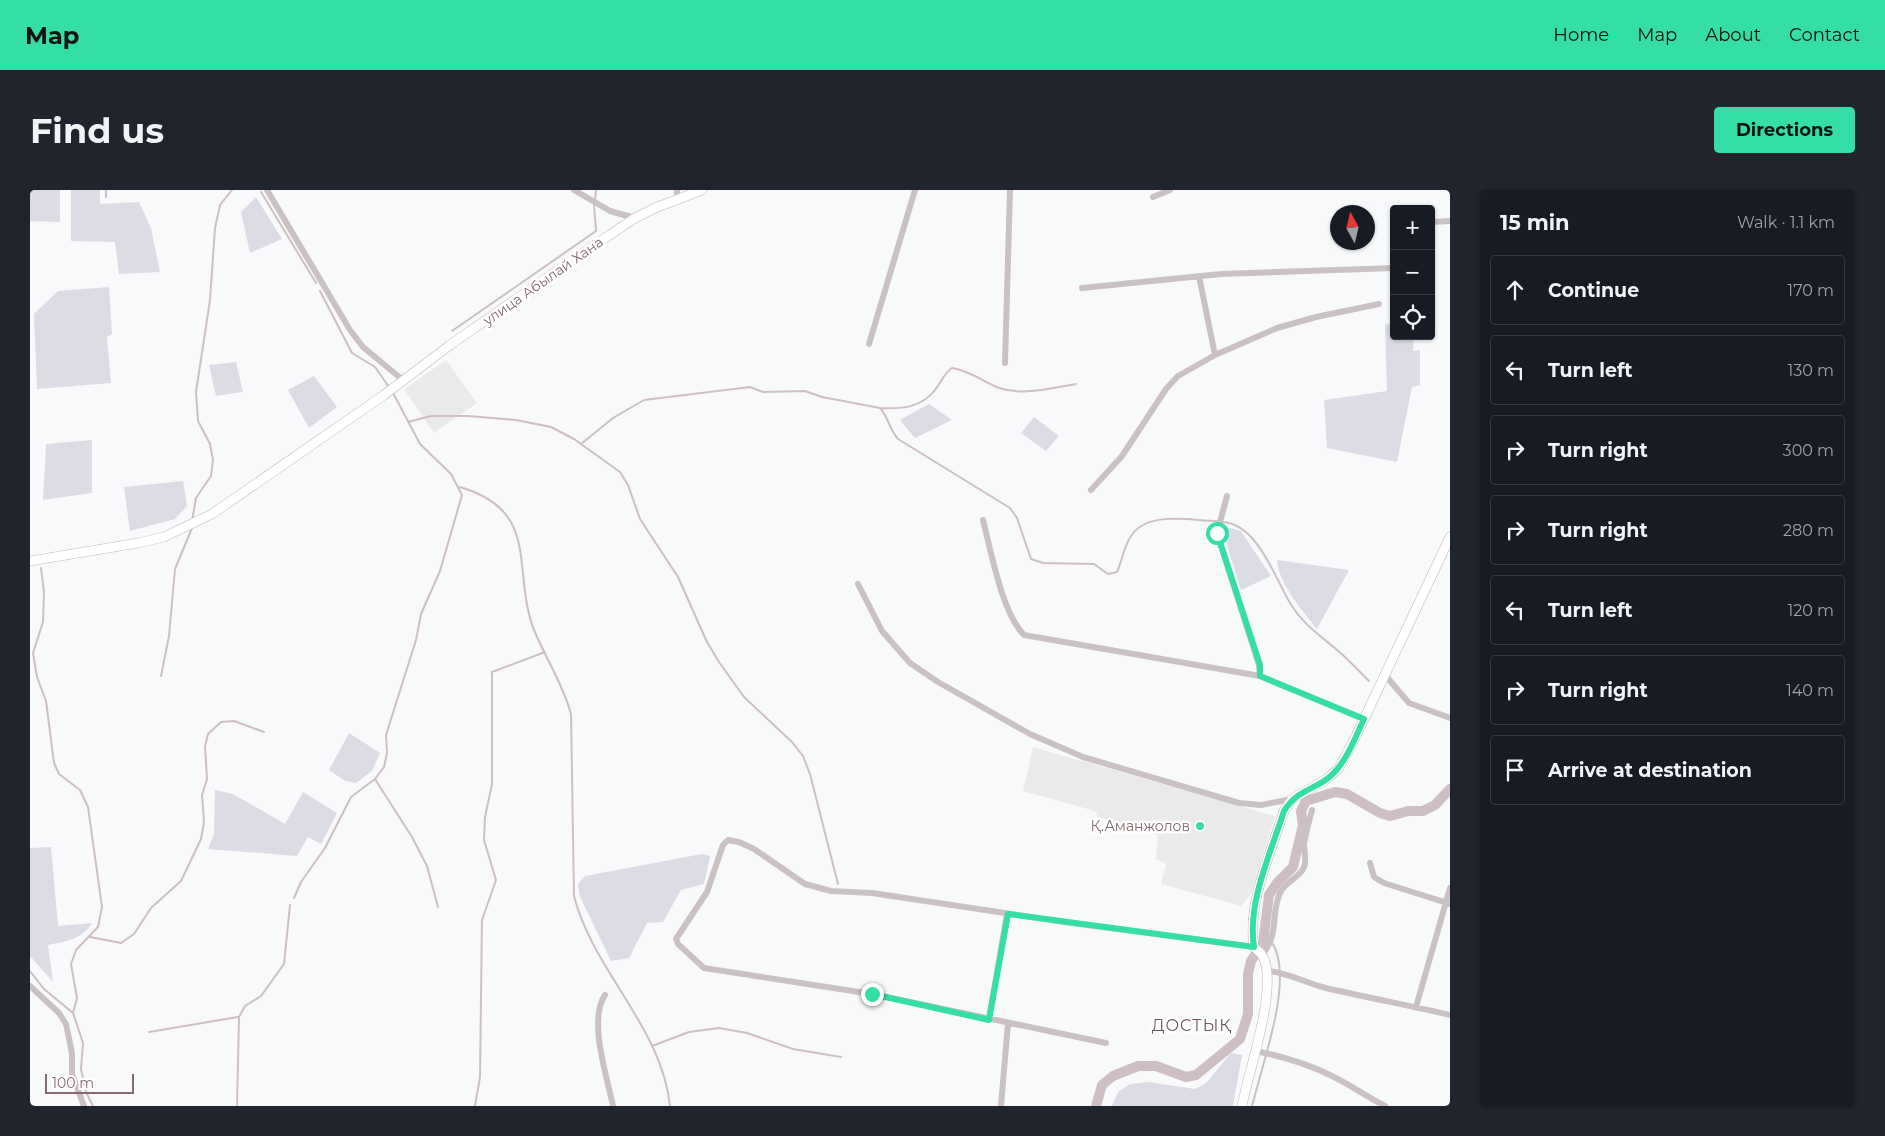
<!DOCTYPE html>
<meta charset="utf-8">
<style>
:root{--surface:#171b24;--page:#20242c;--text:#f1f3f6;--muted:#9ea1a6;--line:#363941;--accent:#34dea6}
body{margin:0;font-family:Montserrat,sans-serif;background:var(--page);color:var(--text)}
.controls{position:absolute;right:15px;top:15px;display:grid;overflow:hidden;border-radius:5px;box-shadow:0 1px 4px #0004}
.controls button{width:45px;height:45px;display:grid;place-items:center;padding:0;border:0;border-bottom:1px solid var(--line);background:var(--surface);color:var(--text);font:25px sans-serif}
.compass{position:absolute;left:1300px;top:15px;width:45px;height:45px;border-radius:50%;background:var(--surface);box-shadow:0 1px 4px #0004;rotate:352deg}
.scale{position:absolute;left:15px;bottom:12px;width:89px;box-sizing:border-box;padding-left:5px;border:2px solid #886a6d;border-top:0;font-size:14px;line-height:18px;white-space:nowrap;color:#886a6d;-webkit-text-stroke:4px #fff;paint-order:stroke}
.stop{position:absolute;width:15px;height:15px;margin:-11px;border:4px solid #34dea6;border-radius:50%;background:#fff}
.stop.end{background:#34dea6;border-color:#fff;box-shadow:0 1px 5px #0008}
.list{margin:0;padding:0;list-style:none}
h2{display:flex;justify-content:space-between;align-items:center;height:65px;margin:0;padding:0 20px;font-size:21px}
h2 small{font-size:16px;font-weight:400;color:var(--muted)}
.list li{display:grid;grid-template-columns:32px 1fr auto;gap:15px;align-items:center;box-sizing:border-box;height:70px;margin:0 10px 10px;padding:0 10px;border:1px solid var(--line);border-radius:5px}
.list b{display:block;font-size:19px;white-space:nowrap}
.list em{font-size:16px;font-style:normal;color:var(--muted)}
.icon{flex:none;width:28px;height:28px;fill:none;stroke:currentColor;stroke-width:2;stroke-linecap:round;stroke-linejoin:round}
.map{position:relative;flex:none;width:1420px;height:916px;overflow:hidden;border-radius:5px}
header{display:flex;align-items:center;gap:30px;box-sizing:border-box;height:70px;padding:0 25px;background:var(--accent);color:#111}
header strong{font-size:24px}
nav{display:flex;gap:28px;margin-inline-start:auto;font-size:18px}
.intro{display:flex;align-items:center;justify-content:space-between;box-sizing:border-box;height:120px;padding:0 30px}
h1{margin:0;font-size:35px}
.button{padding:12px 22px;border-radius:5px;background:var(--accent);color:#111;font-size:18px;font-weight:700}
main{display:flex;gap:30px;padding:0 30px}
aside{flex:1;background:var(--surface);border-radius:5px;box-shadow:0 1px 4px #0004}
.map>svg:first-child{display:block}
.built{fill:#ebeaeb}
.green{fill:#dcdce4}
.lines{fill:none;stroke-linecap:round;stroke-linejoin:round}
.stream{stroke:#cebfc3;stroke-width:2}
.river{stroke:#cebfc3;stroke-width:10}
.secondary-casing{stroke:#c0b6b7;stroke-width:10}
.street{stroke:#cac1c2;stroke-width:6}
.secondary{stroke:#fff;stroke-width:9}
.route{stroke:#34dea6;stroke-width:6}
.poi-dot{fill:#34dea6;stroke:#fff;stroke-width:2}
.labels{text-anchor:middle;stroke-width:5;stroke-linejoin:round;paint-order:stroke}
.street-label{font-size:14px;fill:#886a6d;stroke:#fff}
.poi-label{font-size:14px;fill:#886a6d;stroke:#fff;text-anchor:end}
.quarter-label{font-size:16px;letter-spacing:1px;fill:#6d585a;stroke:#fff}
</style>
<header>
<strong>Map</strong>
<nav><a>Home</a><a>Map</a><a>About</a><a>Contact</a></nav>
</header>
<div class="intro"><h1>Find us</h1><a class="button">Directions</a></div>
<main>
<div class="map">
<svg width="1420" height="916" viewBox="0 0 1420 916">
<rect width="100%" height="100%" fill="#f8f9fa"/>
<path class="built" d="M416,170l31,43 -43,30 -30,-44z
M1003,557l242,69 -24,78 -10,12 -80,-22 5,-20 -10,-5 2,-24 -60,-18 -3,-6 -72,-20z"/>
<path class="green" d="M0,0h30v32l-30,-1z
M41,0h29v14l39,-2 12,26 9,44 -41,2 -4,-32 -44,-1z
M226,7l26,42 -32,14 -9,-41z
M79,97l3,47 -5,3 4,46 -74,6 -3,-75 24,-23z
M1364,133v13h20l-1,15 7,-1v35l-8,2 -15,75 -70,-14 -3,-48 63,-9 -2,-67z
M206,172l7,30 -27,4 -7,-31z
M284,186l23,31 -28,21 -21,-38z
M899,214l23,16 -37,18 -15,-18z
M1004,227l25,19 -13,15 -25,-18z
M62,250v53l-49,7 3,-56z
M153,291l4,25 -12,13 -45,12 -6,-44z
M1196,337l15,4 30,45 -30,14 -18,-58z
M1247,370l72,10 -32,59c-14,-18 -39,-46 -40,-69z
M319,543l31,20 -8,18 -16,12 -11,-2 -16,-11z
M185,600l18,4 52,30 18,-32 34,21 -16,31 -13,-7 -11,19 -89,-7 6,-15z
M21,657l7,79 34,-3c-11,17 -25,18 -44,22l5,37 -23,-26v-108z
M672,664l8,2 -6,28 -23,6 -18,32 -16,1 -18,35 -18,3 -31,-64 -2,-13 7,-8z
M1201,863l11,2 -9,51h-121l6,-14 12,-8 18,-2 47,7 11,-6z"/>
<g class="lines">
<path class="stream" d="M231,2l55,91
M76,7v-7
M565,10l1,-10
M290,101l32,62 23,14 14,20
M422,141l144,-100 -2,-26
M850,218c22,1 41,0 55,-18 7,-8 8,-16 17,-22 17,2 31,14 47,20 24,8 53,0 77,-4
M378,232l23,-6h37l48,4 35,7 23,12 46,33 8,13 12,34 38,58 29,65 12,20 25,35 48,45 11,14 7,18 28,110
M551,254l32,-26 31,-18 106,-13 13,5 42,-1 17,6 58,11c9,10 9,21 18,31l112,69 7,10 14,41 12,4 51,1 14,10 9,-2c5,-11 7,-26 14,-36 17,-26 59,-15 87,-15
M430,297c82,24 51,83 74,143 12,29 29,54 37,84l3,182c19,75 88,131 96,210
M162,331l4,-23 15,-22 2,-16 -3,-16 -12,-23 -2,-29 14,-92 5,-72 5,-23 12,-15
M1192,332c35,1 53,56 68,81 12,20 29,32 46,46 12,10 22,21 33,32
M11,378l3,24 -1,30 -10,31 4,24 9,24 8,62 5,11 21,16 8,17 14,100 -4,20 -22,23 -5,14 6,34 -4,15
M131,486l8,-40 6,-67 17,-41
M345,589l37,58 15,29 11,41
M264,708l7,-16 24,-34 26,-51 24,-18 9,-12 3,-14 -1,-18 30,-95 5,-26 19,-43 22,-76 -11,-21 -31,-30 -28,-53
M1234,741l5,6
M60,747l31,6 13,-9 17,-26 30,-27 20,-42 3,-17 -2,-27 5,-16 -2,-33 3,-12 13,-12 13,-1 30,11
M0,781l14,18 29,24 10,30 -2,26 5,23 7,14
M119,842l89,-15
M622,856l37,-14 30,-4 28,5 46,16 48,8
M1237,861c8,-28 22,-85 4,-110
M207,916l2,-89 6,-11 16,-10 23,-32 6,-59
M445,916l5,-29 2,-157 14,-40 -12,-40 1,-23 7,-33v-112l53,-20
M1222,916l14,-51"/>
<path class="river" d="M1066,916l6,-21 11,-9 25,-10h18l30,11 10,-2 44,-36 8,-25v-40l3,-13 12,-18 6,-48 8,-12 16,-16 10,-42 -2,-14 5,-10 29,-9 12,2 33,19 10,3 18,-5h15l12,-6 15,-16"/>
<defs>
<path id="secondary" d="M0,371l108,-18 26,-6 48,-23 172,-119 66,-50 124,-86 61,-41 20,-10 47,-18
M1212,916c6,-34 38,-122 20,-151 -2,-3 -6,-6 -8,-8 -7,-45 17,-94 30,-136l8,-12 35,-20 12,-11 17,-32 94,-199"/>
</defs>
<use href="#secondary" class="secondary-casing"/>
<path class="street" d="M237,0l83,140 13,17 41,34
M544,0l36,21 25,7
M647,0v9
M1123,7l17,-7
M1401,32l19,-1
M1169,86l16,79
M1052,98l139,-14 173,-6
M839,154l46,-154
M975,173l5,-173
M1061,300l31,-34 44,-67 12,-13 37,-21 62,-27 39,-11 63,-13
M1197,306l-10,37 42,132 1,11
M953,330c8,31 19,93 41,115l236,41 104,43
M828,394l24,47 28,32 28,19 92,52 53,23 156,46 22,2 31,-6
M1355,485l24,28 41,15
M1340,673l4,14 10,6 66,21
M1232,765c18,-21 8,-40 18,-62 5,-12 20,-15 24,-26 3,-6 0,-16 0,-23 2,-11 5,-23 8,-34
M1237,781c19,1 37,11 55,16 42,10 85,18 128,28
M0,796l29,27 7,11 6,29v21l12,32
M575,805c-17,25 2,82 8,111
M1386,817l34,-119
M959,829l18,-105
M1076,853l-234,-49 -168,-26 -26,-24 -2,-5 31,-47 16,-47 5,-5 11,2 15,7 51,35 26,7 41,2 192,29 190,25
M1225,861c26,5 50,12 75,24 19,9 36,21 55,31
M971,916l7,-83"/>
<use href="#secondary" class="secondary"/>
</g>
<g class="lines">
<path class="route" d="M842,804l117,26 19,-106 246,33c-7,-45 17,-94 30,-136 13,-20 26,-20 43,-32 18,-13 28,-41 37,-60l-104,-43v-11l-43,-132"/>
</g>
<circle class="poi-dot" cx="1170" cy="636" r="5"/>
<g class="labels">
<g class="street-label">
<text transform="translate(513 91) rotate(-35)" y="5">улица Абылай Хана</text>
</g>
<g class="poi-label">
<text x="1160" y="641">Қ.Аманжолов</text>
</g>
<g class="quarter-label">
<text x="1162" y="841">ДОСТЫҚ</text>
</g>
</g>
</svg>
<div class="controls">
<button>+</button>
<button>−</button>
<button><svg class="icon" aria-label="locate" viewBox="0 0 24 24"><circle cx="12" cy="12" r="6"/><path d="M12 2v4M12 18v4M2 12h4M18 12h4"/></svg></button>
</div>
<svg class="compass" viewBox="-18 -18 36 36"><path d="M0-13l5 13h-10z" fill="#e53935"/><path d="M0 13l5-13h-10z" fill="#9ea1a6"/></svg>
<div class="scale">100 m</div>
<div class="stop" style="left:1187px;top:343px"></div>
<div class="stop end" style="left:842px;top:804px"></div>
</div>
<aside>
<h2>15 min<small>Walk · 1.1 km</small></h2>
<ul class="list">
<li><svg class="icon" aria-label="ahead" viewBox="0 0 24 24"><path d="M12 20V5M6 11l6-6 6 6"/></svg><div><b>Continue</b></div><em>170 m</em></li>
<li><svg class="icon" aria-label="left" viewBox="0 0 24 24"><path d="M17 20v-9H6M10 6l-5 5 5 5"/></svg><div><b>Turn left</b></div><em>130 m</em></li>
<li><svg class="icon" aria-label="right" viewBox="0 0 24 24"><path d="M7 20v-9h11M14 6l5 5-5 5"/></svg><div><b>Turn right</b></div><em>300 m</em></li>
<li><svg class="icon" aria-label="right" viewBox="0 0 24 24"><path d="M7 20v-9h11M14 6l5 5-5 5"/></svg><div><b>Turn right</b></div><em>280 m</em></li>
<li><svg class="icon" aria-label="left" viewBox="0 0 24 24"><path d="M17 20v-9H6M10 6l-5 5 5 5"/></svg><div><b>Turn left</b></div><em>120 m</em></li>
<li><svg class="icon" aria-label="right" viewBox="0 0 24 24"><path d="M7 20v-9h11M14 6l5 5-5 5"/></svg><div><b>Turn right</b></div><em>140 m</em></li>
<li><svg class="icon" aria-label="arrive" viewBox="0 0 24 24"><path d="M6 21V4h12l-3 4 3 4H6"/></svg><div><b>Arrive at destination</b></div></li>
</ul>
</aside>
</main>
